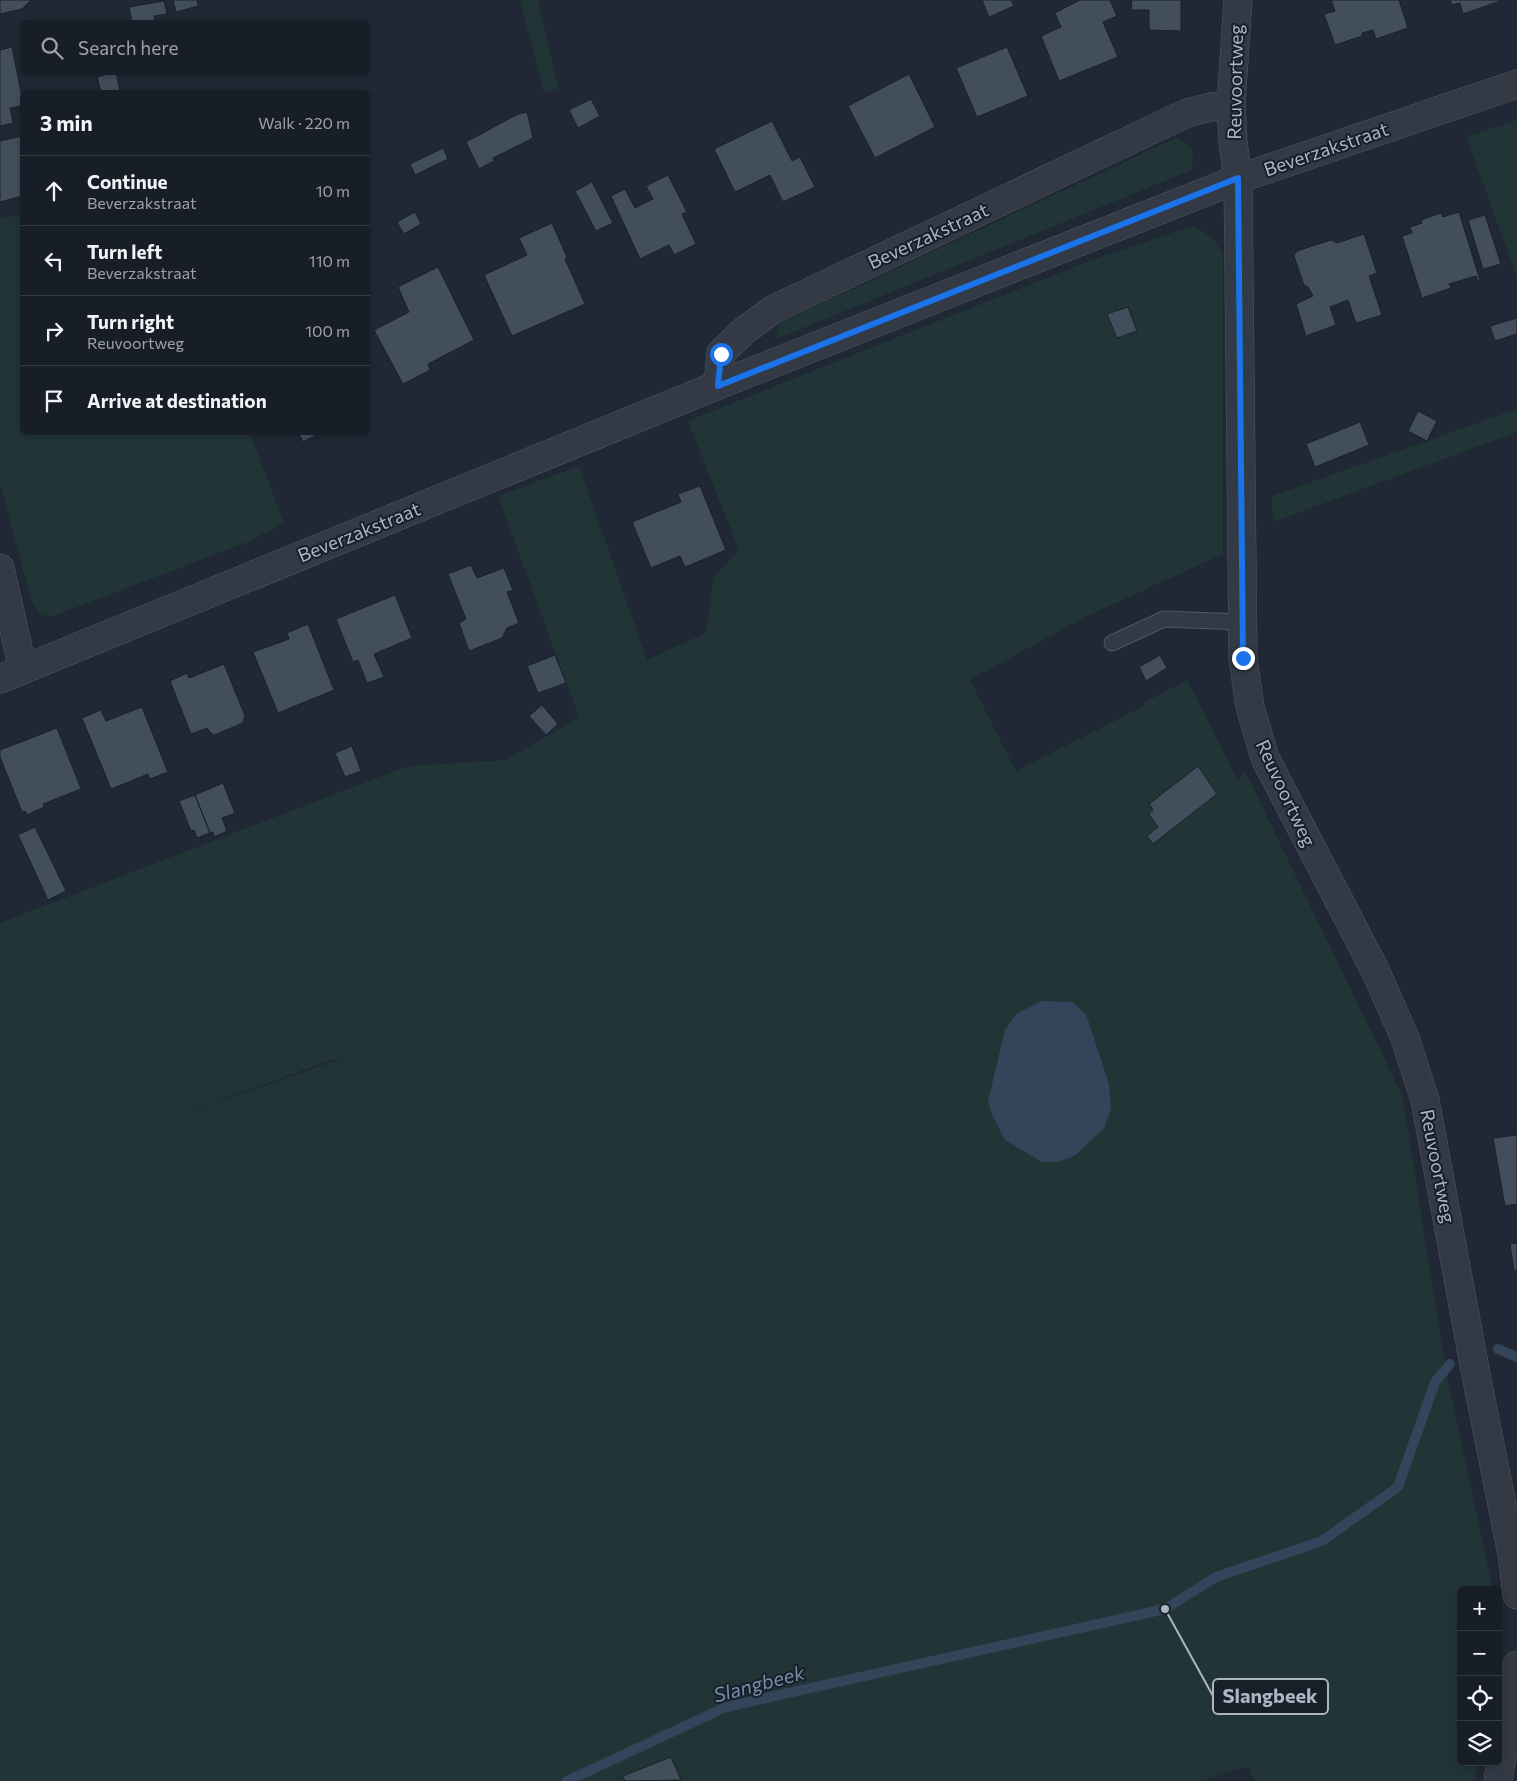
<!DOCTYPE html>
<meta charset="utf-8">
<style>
:root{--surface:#171e27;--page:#242b33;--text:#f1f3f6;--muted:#9ea2a7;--line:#363c44}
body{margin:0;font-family:Commissioner,sans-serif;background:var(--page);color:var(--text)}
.controls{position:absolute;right:15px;bottom:15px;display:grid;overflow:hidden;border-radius:8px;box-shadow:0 2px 8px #0003}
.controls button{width:45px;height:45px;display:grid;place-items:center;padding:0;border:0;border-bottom:1px solid var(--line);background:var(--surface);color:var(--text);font:25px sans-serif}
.stop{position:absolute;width:15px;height:15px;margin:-11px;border:4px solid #1a73e8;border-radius:50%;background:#fff}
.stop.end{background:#1a73e8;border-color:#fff;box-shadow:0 1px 5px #0008}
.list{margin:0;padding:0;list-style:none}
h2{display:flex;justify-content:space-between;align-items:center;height:65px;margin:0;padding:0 20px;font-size:21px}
h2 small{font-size:16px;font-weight:400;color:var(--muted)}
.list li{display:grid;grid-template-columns:32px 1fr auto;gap:15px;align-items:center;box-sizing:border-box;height:70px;padding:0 20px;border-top:1px solid var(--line)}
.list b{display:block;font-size:19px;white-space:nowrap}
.list p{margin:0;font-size:16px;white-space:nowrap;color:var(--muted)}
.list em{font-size:16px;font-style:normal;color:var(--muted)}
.icon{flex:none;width:28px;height:28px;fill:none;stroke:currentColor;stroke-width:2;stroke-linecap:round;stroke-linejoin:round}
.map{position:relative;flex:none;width:1517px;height:1781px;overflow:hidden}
.search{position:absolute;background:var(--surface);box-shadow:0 2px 8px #0003;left:20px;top:20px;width:350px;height:55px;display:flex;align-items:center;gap:12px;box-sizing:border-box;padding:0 18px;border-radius:8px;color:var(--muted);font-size:19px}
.panel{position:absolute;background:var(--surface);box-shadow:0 2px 8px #0003;left:20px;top:90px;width:350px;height:345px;border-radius:8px}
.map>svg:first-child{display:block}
.green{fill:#223536;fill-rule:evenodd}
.water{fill:#33445b}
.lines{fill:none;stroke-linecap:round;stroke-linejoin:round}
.stream{stroke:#33445b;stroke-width:10}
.building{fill:#434e5c;stroke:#1a212b}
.service-casing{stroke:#505863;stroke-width:17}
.minor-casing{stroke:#505863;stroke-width:29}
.tertiary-casing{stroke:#505863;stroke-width:29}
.service{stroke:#333a45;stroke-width:15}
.minor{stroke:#333a45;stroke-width:28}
.tertiary{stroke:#333a45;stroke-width:28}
.route{stroke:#1a73e8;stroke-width:6}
.labels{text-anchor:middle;stroke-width:4;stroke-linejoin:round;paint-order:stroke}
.street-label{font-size:19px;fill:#acb5c2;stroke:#181f29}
.water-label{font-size:20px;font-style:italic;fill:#758daa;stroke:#181f29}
.leader{fill:none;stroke:#acb5c2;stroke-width:2}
.callout-dot{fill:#acb5c2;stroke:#181f29;stroke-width:2}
.callout{fill:#181f29;stroke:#acb5c2;stroke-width:2}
.callout-label{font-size:20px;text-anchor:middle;font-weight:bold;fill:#acb5c2}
</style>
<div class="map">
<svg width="1517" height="1781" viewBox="0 0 1517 1781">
<rect width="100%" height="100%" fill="#1f2834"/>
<path class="green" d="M520,0h18l20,88 -14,5z
M1517,120v157l-51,-140z
M1176,138c18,8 18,13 16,32l-416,169 4,-16z
M22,214v218l228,1 34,90 -36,19 -195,74 -13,-1 -8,-12 -32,-120v-264z
M1192,226l19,10 12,18v300l-136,62 -117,64 46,91 128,-65 -1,-3 44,-23 52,103 5,-14 158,326 45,281 46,214h-32v172h17l-3,19h-221l-5,-15 -47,15h-1202v-858l408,-157 98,-6 73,-43 -81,-221 81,-30 68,194 59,-27 8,-57 25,-26 -51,-129 401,-160zM340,1058v1l-211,75 202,-74z
M1517,409v23l-244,90 -1,-26z"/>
<path class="water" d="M1041,1001l31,1 14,12 23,70 2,26 -7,18 -28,27 -17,7h-17l-37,-22 -13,-25 -4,-14 17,-71 11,-16z"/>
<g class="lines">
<path class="stream" d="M1498,1349l19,8
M567,1781l159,-74 439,-98 51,-32 106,-36 76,-54 37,-105 15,-18"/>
</g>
<path class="building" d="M0,0h31l-9,9 -22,5z
M173,0h24l1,6 -22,6z
M982,0h29l3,6 -25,11z
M1080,0h30l7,16 -14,6 15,35 -59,24 -18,-45 20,-9 -6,-14z
M1132,0h49v31l-32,-1v-20h-18z
M1331,0h68l9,28 -32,11 -3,-9 -11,3v3l-27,9 -11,-31 11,-3z
M1450,0h53l-40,14 -3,-11 -8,2z
M164,1l3,13 -13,2 1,5 -23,1 -3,-15z
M12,47l10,50v9l-12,2 3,15 -13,3v-76z
M1007,47l21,49 -51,21 -21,-49z
M116,72l4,19 -19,1 -4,-15z
M909,74l26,53 -60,31 -27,-52z
M591,99l9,17 -22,12 -9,-18z
M527,112l6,26 -40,20 1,3 -15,8 -13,-27 50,-27z
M772,121l20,40 8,-4 15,30 -32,15 -13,-27 -35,17 -21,-43z
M22,136v60l-22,6v-61z
M443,148l5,11 -33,16 -5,-11z
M668,175l19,37 -5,2 14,30 -22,11 -5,-10 -29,14 -29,-63 14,-7 10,19 18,-9 -7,-13z
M592,182l21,41 -17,8 -21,-40z
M415,212l6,12 -17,10 -7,-12z
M1459,212l21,68 -2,1 -2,-5 -27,8 2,4 -29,10 -20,-62 10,-3 -2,-6 12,-4 -1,-3 20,-7 2,4z
M1485,215l16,49 -18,5 -15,-49z
M552,223l15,34 -2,2 20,45 -73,32 -28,-61 43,-20 -8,-17z
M1364,234l13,39 -8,3 13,39 -26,8 -8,-23 -18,7 6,18 -30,11 -10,-32 17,-8 -5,-9 -4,-2 -10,-29 1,-2 2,-3 34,-11 6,3z
M438,267l36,73 -46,24 2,6 -27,14 -29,-54 35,-18 -11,-25z
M1128,307l9,24 -20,7 -10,-24z
M1517,318v16l-22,7 -5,-15z
M1418,411l19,10 -10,20 -19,-10z
M1360,422l9,23 -54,22 -9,-23z
M298,432h24l-19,10z
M700,486l26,64 -41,17 -5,-11 -29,12 -19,-46 49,-20 -3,-8z
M471,565l6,13 27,-10 9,22 -6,2 12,31 -12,5 -5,10 -33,13 -10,-28 7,-4 -18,-45z
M395,595l17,43 -38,16 10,23 -17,6 -9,-23 -5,2 -17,-43z
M308,624l26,66 -56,23 -25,-61 36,-13 -2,-6z
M555,655l11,28 -28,10 -11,-27z
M1160,655l7,13 -21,13 -7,-14z
M224,664l21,52 -2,7 -29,12 -4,-3 -3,-4 -16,6 -21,-53 17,-8 2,5z
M542,705l16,19 -12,11 -17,-19z
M142,707l26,65 -18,7 -2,-5 -37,15 -29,-71 19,-8 5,11z
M57,728l24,61 -38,15 1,3 -17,8 -2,-4 -3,1 -22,-55v-7z
M352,746l9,25 -16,6 -10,-24z
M1198,766l19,28 -64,50 -6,-8 11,-9 -9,-13 4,-4 -4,-6z
M223,783l12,30 -13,5 5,13 -13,6 -1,-5 -3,1 -15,-38z
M195,795l15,38 -13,5 -3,-8 -3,1 -12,-30z
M35,827l31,64 -18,9 -30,-65z
M1517,1135v69l-12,2 -12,-68z
M1517,1243v27l-3,1 -4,-27z
M671,1757l10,23 -56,1 -2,-5z"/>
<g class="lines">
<defs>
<path id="service" d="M1112,643l52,-24 79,3"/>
<path id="minor" d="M1238,0l-7,105 2,37 5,37 5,479 7,49 15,51 110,212 30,68 20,62 52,280 35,174 5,41
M718,385l3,-32 24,-23 29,-21 413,-196 24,-6 20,-2
M0,568l23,102
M1498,1781l19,-116"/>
<path id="tertiary" d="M0,679l718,-294 520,-206 279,-95"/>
</defs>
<use href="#service" class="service-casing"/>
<use href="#minor" class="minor-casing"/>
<use href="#tertiary" class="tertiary-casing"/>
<use href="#service" class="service"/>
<use href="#minor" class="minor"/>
<use href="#tertiary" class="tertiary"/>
</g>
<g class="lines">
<path class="route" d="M721,354l-3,32 520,-208 5,480"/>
</g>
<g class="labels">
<g class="street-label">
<text transform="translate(1235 82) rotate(-89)" y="7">Reuvoortweg</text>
<text transform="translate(1326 149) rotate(-19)" y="7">Beverzakstraat</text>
<text transform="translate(928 236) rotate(-25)" y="7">Beverzakstraat</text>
<text transform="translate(359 532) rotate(-22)" y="7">Beverzakstraat</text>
<text transform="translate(1286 793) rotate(65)" y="7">Reuvoortweg</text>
<text transform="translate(1438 1166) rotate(79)" y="7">Reuvoortweg</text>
</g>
<g class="water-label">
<text transform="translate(759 1684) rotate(-15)" y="7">Slangbeek</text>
</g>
</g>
<path class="leader" d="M1165 1609L1213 1696"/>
<circle class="callout-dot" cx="1165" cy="1609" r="5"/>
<rect class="callout" x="1213" y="1679" width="115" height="35" rx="5"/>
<g class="callout-label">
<text x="1270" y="1703">Slangbeek</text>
</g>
</svg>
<div class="controls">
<button>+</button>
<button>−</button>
<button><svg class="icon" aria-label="locate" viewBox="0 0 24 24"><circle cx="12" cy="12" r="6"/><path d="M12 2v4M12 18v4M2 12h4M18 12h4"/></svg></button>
<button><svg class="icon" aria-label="layers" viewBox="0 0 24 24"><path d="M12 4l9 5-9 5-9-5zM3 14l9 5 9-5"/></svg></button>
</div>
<div class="stop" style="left:721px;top:354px"></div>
<div class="stop end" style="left:1243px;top:658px"></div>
<div class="search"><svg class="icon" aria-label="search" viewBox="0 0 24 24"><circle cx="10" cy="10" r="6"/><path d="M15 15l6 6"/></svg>Search here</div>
<section class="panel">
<h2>3 min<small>Walk · 220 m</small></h2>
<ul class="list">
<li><svg class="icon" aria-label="ahead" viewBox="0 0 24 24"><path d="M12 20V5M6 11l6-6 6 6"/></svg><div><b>Continue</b><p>Beverzakstraat</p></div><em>10 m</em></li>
<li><svg class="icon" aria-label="left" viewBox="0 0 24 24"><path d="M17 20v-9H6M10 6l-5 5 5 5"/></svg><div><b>Turn left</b><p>Beverzakstraat</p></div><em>110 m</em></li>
<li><svg class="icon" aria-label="right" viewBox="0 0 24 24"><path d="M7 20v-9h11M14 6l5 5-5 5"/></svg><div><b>Turn right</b><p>Reuvoortweg</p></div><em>100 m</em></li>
<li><svg class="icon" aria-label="arrive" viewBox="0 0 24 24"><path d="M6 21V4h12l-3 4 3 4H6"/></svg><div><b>Arrive at destination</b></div></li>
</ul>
</section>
</div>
